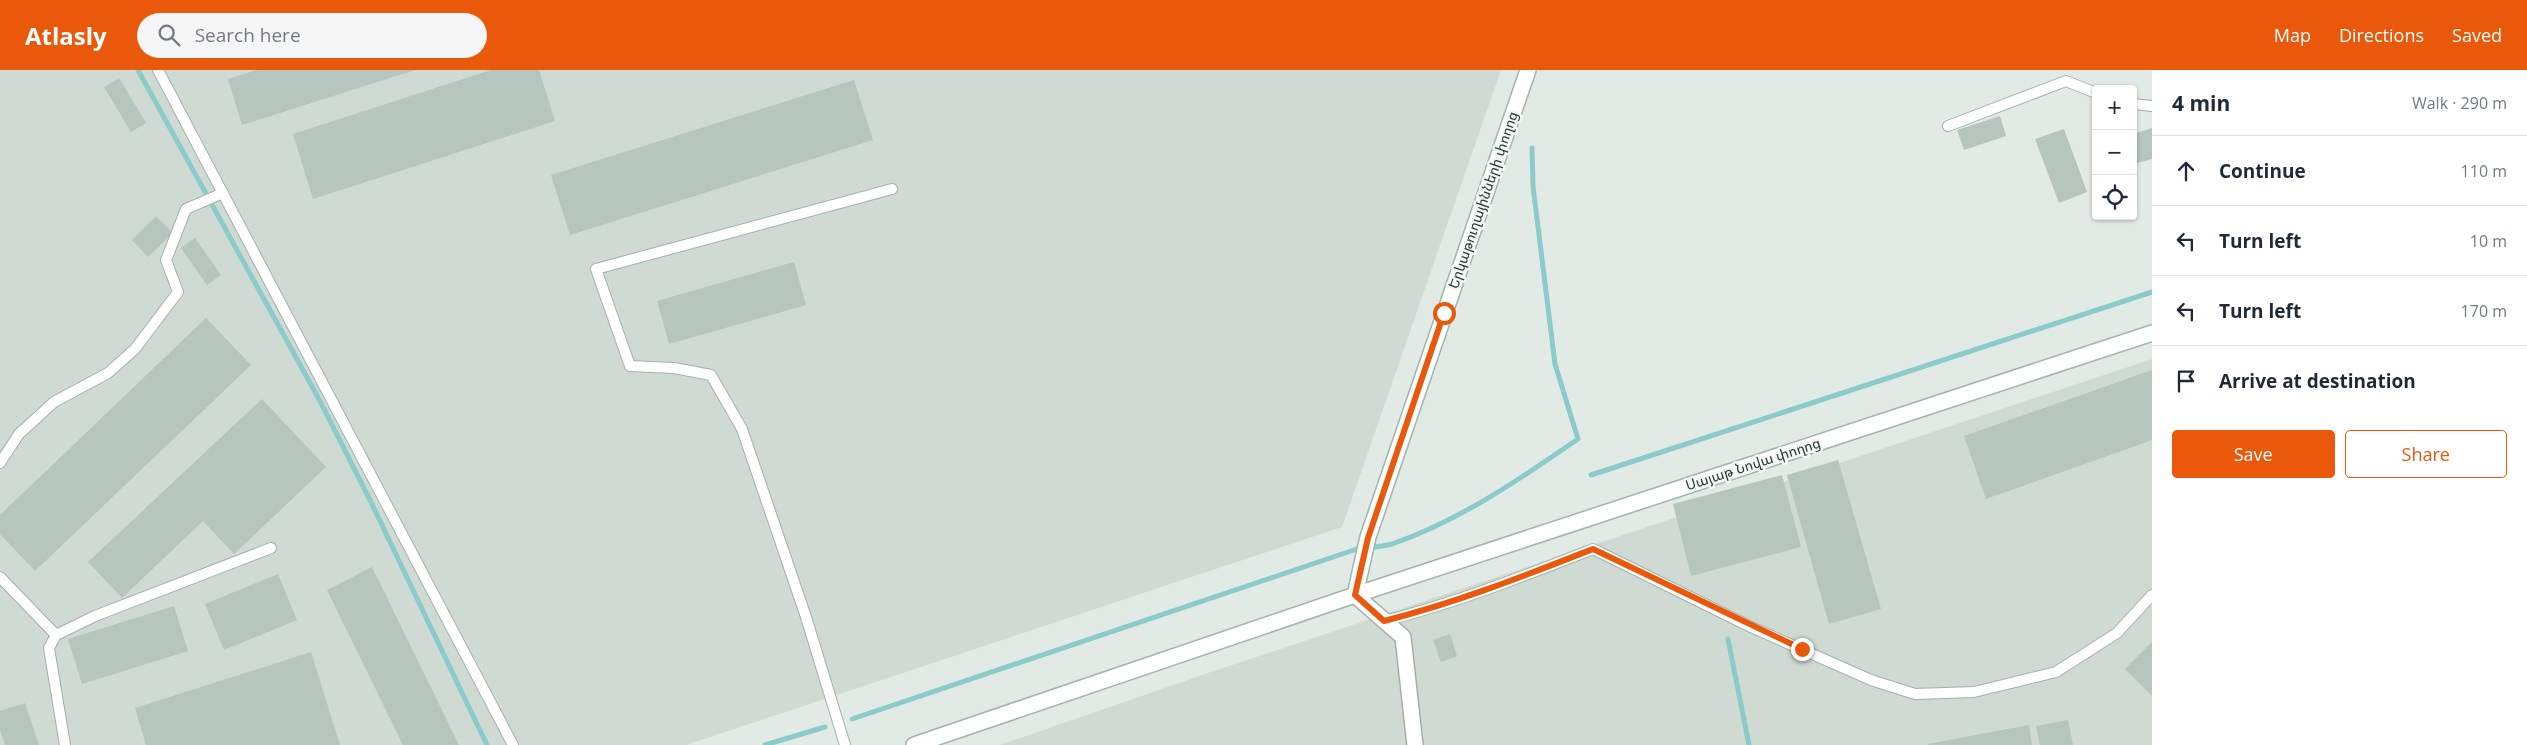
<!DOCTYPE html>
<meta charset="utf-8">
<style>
:root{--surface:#fff;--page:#f6f6f7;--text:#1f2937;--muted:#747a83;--line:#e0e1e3;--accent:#ea580c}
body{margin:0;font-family:"Open Sans","Noto Sans Armenian",sans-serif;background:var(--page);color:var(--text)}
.controls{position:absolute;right:15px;top:15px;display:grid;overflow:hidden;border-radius:5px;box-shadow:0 1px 4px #0004}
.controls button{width:45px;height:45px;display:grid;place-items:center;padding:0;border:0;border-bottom:1px solid var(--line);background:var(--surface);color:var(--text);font:25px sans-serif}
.stop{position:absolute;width:15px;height:15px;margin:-11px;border:4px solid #ea580c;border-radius:50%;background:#fff}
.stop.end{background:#ea580c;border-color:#fff;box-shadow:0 1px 5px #0008}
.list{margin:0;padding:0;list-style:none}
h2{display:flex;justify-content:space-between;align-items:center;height:65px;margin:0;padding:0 20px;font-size:21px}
h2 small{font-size:16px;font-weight:400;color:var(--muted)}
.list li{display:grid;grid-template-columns:32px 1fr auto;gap:15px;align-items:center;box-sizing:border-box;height:70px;padding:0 20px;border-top:1px solid var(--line)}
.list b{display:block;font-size:19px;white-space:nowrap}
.list em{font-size:16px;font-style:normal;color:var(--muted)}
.actions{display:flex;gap:10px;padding:15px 20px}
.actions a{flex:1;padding:11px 0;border:1px solid var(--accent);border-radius:5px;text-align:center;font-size:18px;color:var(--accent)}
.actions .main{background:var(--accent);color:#fff}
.icon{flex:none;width:28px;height:28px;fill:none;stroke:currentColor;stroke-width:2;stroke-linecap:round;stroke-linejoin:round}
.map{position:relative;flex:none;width:2152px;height:675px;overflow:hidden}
header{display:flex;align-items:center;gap:30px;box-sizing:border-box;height:70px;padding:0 25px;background:var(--accent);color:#fff}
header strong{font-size:24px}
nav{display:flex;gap:28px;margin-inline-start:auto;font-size:18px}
.search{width:350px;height:45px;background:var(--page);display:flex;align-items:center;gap:12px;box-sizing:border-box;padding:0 18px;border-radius:28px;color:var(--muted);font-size:19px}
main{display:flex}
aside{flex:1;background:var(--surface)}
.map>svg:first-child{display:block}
.built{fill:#cfdad3}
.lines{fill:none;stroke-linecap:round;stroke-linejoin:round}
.stream{stroke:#8dcbcb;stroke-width:5}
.building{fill:#b6c5bd}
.lane-casing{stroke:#a4b1aa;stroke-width:12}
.street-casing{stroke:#a4b1aa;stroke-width:18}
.secondary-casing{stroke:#a1b5ab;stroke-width:18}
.lane{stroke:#fff;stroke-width:10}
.street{stroke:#fff;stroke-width:15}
.secondary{stroke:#fff;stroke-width:15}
.route{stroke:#ea580c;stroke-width:6}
.labels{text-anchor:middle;stroke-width:5;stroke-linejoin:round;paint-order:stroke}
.street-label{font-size:14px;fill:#233930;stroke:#f1f7f3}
</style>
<header>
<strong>Atlasly</strong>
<div class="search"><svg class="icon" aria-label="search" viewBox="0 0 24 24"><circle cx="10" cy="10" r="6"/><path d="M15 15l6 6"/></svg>Search here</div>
<nav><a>Map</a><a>Directions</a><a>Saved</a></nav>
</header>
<main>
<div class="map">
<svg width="2152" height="675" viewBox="0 0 2152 675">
<rect width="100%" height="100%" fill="#e1eae4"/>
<path class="built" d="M0,0h1501l-159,457 -656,218h-686z
M2152,289v386h-1152l205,-71z"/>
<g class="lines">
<path class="stream" d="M138,0l182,331 50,99 117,245
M1591,405l561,-183
M1728,569l21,106
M852,649l502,-169c12,-2 26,-3 38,-6 67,-23 128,-65 186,-105l-23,-75 -22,-178 -1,-38
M765,675l60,-18"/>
</g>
<path class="building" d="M257,0h158l-173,55 -14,-46z
M491,0h48l16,51 -242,78 -20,-65z
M119,8l27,45 -15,9 -27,-45z
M854,10l19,60 -303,95 -19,-60z
M2000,46l6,20 -42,14 -7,-20z
M2152,58v31l-19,5v-30z
M2064,59l23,63 -28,11 -24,-64z
M156,146l17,17 -25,24 -16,-17z
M195,168l26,37 -14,10 -26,-37z
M794,192l12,43 -137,39 -12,-43z
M206,248l45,47 -216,206 -35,-37v-19z
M2152,300v70l-166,59 -22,-63z
M262,329l64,68 -92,87 -31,-33 -81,77 -34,-36z
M1838,390l43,149 -52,15 -42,-149z
M1782,405l19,72 -110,29 -18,-72z
M372,497l87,178h-56l-76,-155z
M278,504l19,46 -73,30 -19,-46z
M174,536l14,45 -106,33 -14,-45z
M1450,564l7,22 -16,6 -8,-22z
M2152,572v54l-27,-27z
M311,582l29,93h-194l-11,-37z
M25,633l14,42h-34l-5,-15v-19z
M2068,650l5,25h-33l-4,-19z
M2029,655l3,20h-104v-1z"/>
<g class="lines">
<defs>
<path id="lane" d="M158,0l355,675
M2133,34l19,2
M1948,56l118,-45 30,12
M0,393l19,-29 35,-32 54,-29 27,-24 43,-57 -12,-32 20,-51 37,-16
M0,507l56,58
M1384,551c72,-18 140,-45 209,-72l158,78 120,53 44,14 59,-2 82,-20 61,-39 35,-38
M65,675l-16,-97 7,-13 39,-19 176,-68
M845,675l-39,-128 -64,-188 -31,-54 -37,-7 -44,-2 -34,-97 296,-80"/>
<path id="street" d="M1355,525l48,42 12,108"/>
<path id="secondary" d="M1355,525l13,-58 160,-467
M914,675l441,-150 797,-262"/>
</defs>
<use href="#lane" class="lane-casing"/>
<use href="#street" class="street-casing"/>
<use href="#secondary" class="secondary-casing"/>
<use href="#lane" class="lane"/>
<use href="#street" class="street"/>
<use href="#secondary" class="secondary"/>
</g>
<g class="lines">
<path class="route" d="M1444,243l-76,225 -13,57 29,26c72,-18 140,-45 209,-72l209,100"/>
</g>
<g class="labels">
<g class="street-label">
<text transform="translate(1483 130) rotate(-71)" y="5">Երկաթուղայինների փողոց</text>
<text transform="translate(1753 394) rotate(-18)" y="5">Սայաթ Նովա փողոց</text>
</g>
</g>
</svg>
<div class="controls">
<button>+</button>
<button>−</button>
<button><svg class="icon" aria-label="locate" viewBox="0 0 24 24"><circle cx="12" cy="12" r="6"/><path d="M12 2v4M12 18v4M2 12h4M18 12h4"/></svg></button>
</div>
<div class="stop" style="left:1444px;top:243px"></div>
<div class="stop end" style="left:1802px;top:579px"></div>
</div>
<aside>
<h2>4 min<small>Walk · 290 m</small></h2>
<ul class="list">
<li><svg class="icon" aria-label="ahead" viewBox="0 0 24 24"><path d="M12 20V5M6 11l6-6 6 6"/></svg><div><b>Continue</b></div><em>110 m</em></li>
<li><svg class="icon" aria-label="left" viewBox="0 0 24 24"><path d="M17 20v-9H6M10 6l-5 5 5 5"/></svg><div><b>Turn left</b></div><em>10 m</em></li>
<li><svg class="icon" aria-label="left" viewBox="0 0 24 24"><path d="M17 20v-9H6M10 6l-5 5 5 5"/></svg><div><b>Turn left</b></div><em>170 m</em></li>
<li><svg class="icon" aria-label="arrive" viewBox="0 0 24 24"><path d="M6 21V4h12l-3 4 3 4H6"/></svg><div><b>Arrive at destination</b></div></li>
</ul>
<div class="actions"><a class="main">Save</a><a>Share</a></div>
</aside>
</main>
